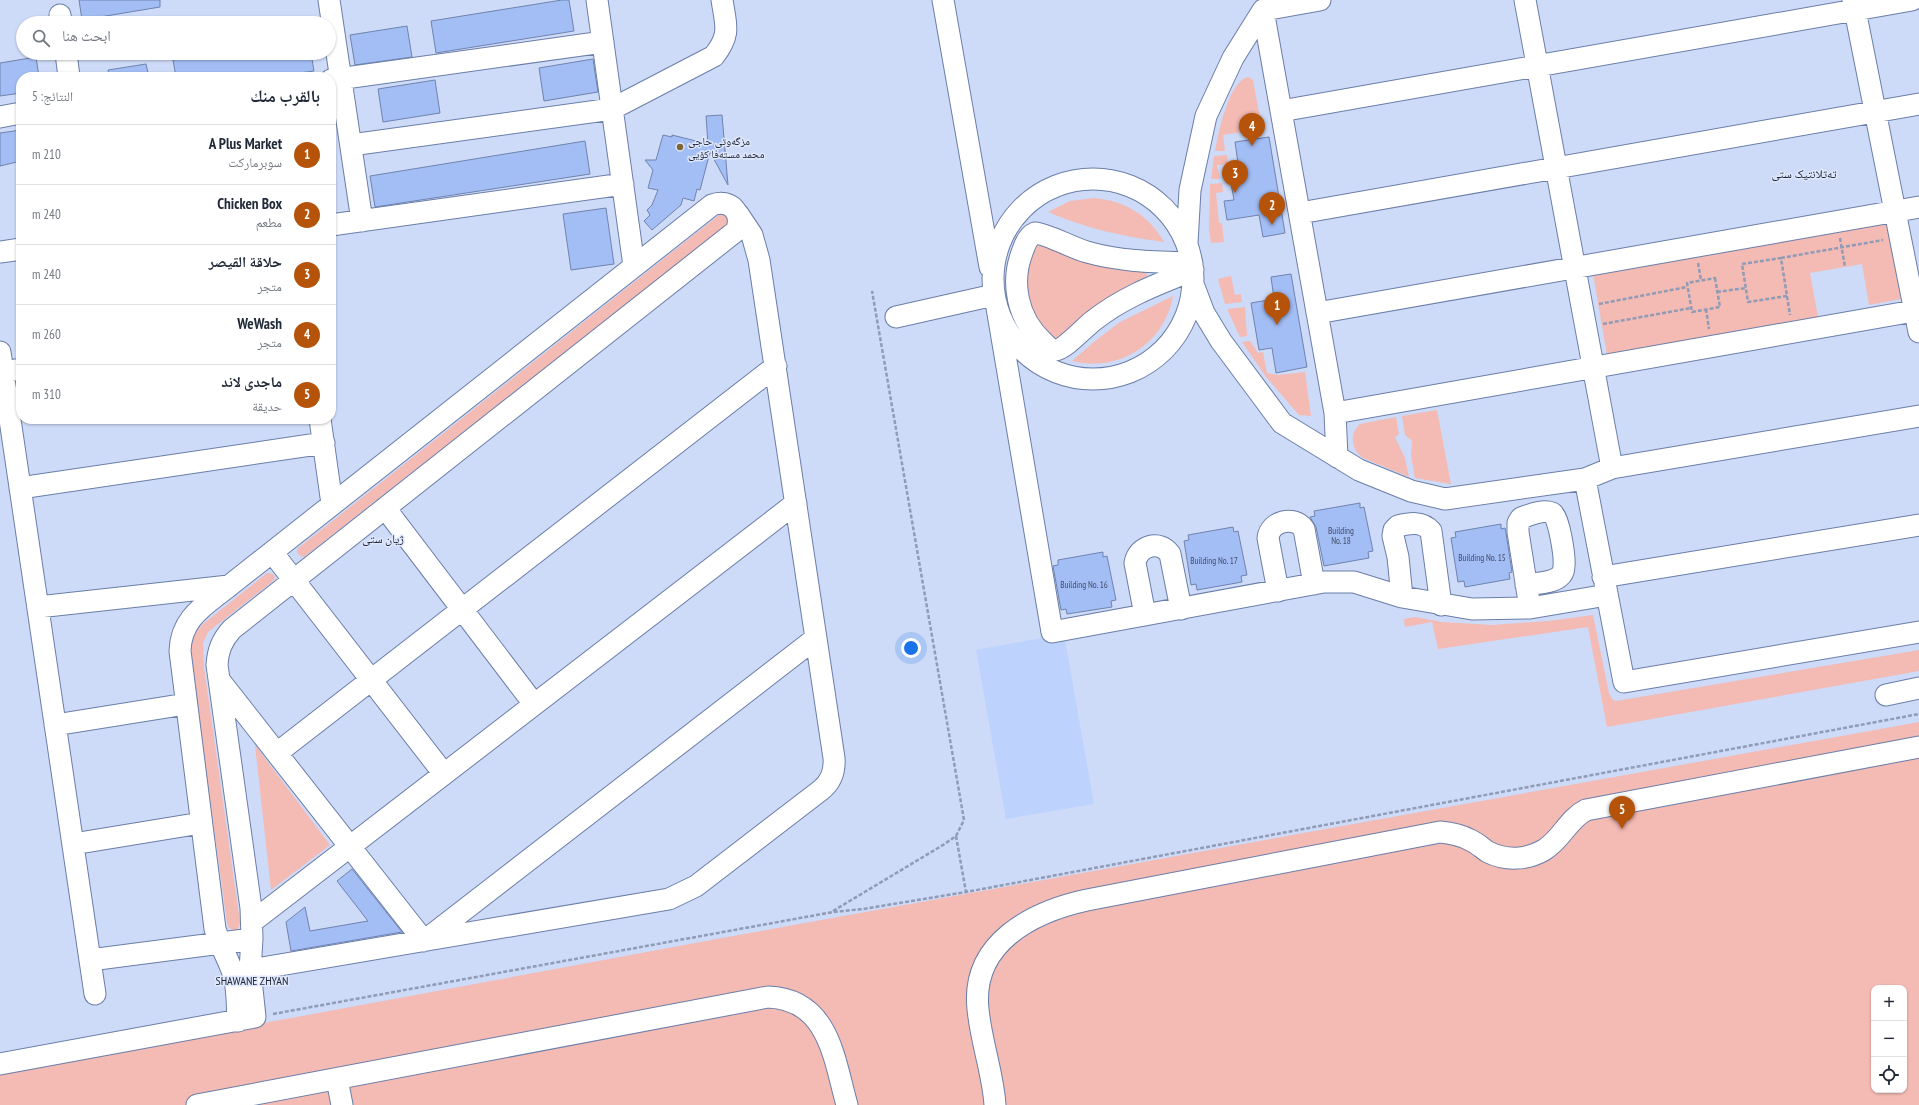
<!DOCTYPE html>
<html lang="ar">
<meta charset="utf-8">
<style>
:root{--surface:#fff;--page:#f6f6f7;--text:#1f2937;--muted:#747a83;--line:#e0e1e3;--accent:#b45309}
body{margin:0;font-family:"PT Sans Narrow","Noto Naskh Arabic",sans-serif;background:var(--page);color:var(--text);direction:rtl}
.controls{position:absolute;right:12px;bottom:12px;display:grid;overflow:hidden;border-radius:8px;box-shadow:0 1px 3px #0004}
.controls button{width:36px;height:36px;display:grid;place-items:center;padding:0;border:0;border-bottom:1px solid var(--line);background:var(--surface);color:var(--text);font:20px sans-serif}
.you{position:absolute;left:911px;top:648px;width:14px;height:14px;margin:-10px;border:3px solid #fff;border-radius:50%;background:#1a73e8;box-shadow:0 0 0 6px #1a73e833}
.badge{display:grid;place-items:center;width:26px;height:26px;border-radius:50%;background:var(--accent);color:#fff;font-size:13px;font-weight:700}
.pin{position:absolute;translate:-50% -33px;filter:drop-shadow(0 1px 2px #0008)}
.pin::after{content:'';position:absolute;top:21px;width:14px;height:12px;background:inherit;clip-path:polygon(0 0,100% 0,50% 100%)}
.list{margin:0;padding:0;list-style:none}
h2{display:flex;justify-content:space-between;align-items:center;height:52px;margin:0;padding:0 16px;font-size:17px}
h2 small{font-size:13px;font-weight:400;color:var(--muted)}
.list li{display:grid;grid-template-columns:26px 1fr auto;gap:12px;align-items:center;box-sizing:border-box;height:60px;padding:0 16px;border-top:1px solid var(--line)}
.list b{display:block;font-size:15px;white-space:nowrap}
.list p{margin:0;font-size:13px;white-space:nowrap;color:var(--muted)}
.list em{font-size:13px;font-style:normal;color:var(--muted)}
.icon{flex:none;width:22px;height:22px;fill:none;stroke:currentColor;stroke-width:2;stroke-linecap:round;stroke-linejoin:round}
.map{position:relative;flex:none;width:1919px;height:1105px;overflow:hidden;direction:ltr}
.search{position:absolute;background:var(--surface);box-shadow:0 1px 3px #0004;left:16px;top:16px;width:320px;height:44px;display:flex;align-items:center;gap:10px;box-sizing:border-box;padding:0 14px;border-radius:22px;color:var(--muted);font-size:15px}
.panel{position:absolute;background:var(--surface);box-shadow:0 1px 3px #0004;left:16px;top:72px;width:320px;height:352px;border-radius:16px;direction:rtl}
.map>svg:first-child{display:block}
.built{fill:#bdd2fc}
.green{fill:#f4bab4;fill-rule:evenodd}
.building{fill:#a3bdf5;stroke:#6f83ae}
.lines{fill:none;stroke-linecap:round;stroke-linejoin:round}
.minor-casing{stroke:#6a7ea9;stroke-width:23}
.path{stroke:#909bb5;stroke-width:2.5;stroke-dasharray:4 2;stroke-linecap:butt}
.minor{stroke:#fff;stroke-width:21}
.poi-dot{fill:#7c6636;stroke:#dfe8fc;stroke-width:1.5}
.labels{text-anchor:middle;stroke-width:3;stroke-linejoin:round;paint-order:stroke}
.number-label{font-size:9px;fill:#414d69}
.poi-label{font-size:11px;fill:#20283a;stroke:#dfe8fc;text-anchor:start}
.neighbourhood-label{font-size:12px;fill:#20283a;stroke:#dfe8fc}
</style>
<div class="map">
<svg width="1919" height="1105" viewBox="0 0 1919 1105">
<rect width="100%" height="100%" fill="#cedbf8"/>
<path class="built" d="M1064,634l30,170 -88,15 -30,-169z"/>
<path class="green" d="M1248,77l5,3 9,49 -39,6 2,16h-10c3,-18 14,-70 33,-74z
M1227,155l1,9 -11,1 3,14h-9l3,-23z
M1222,183l1,9 -7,1 3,30h3l2,19 -13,1 -2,-14 1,-45z
M1094,198c31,3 55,17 70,44 -43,-6 -76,-13 -116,-30l22,-11z
M724,214l4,3 -1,8 -423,332 -4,-1 -3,-4v-3l422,-334z
M1887,222l14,77 -32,6 -7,-41 -52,9 8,44 -211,38 -14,-81z
M1035,239l111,27 1,10c-37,18 -63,37 -91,67 -20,-15 -31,-43 -31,-68 0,-11 7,-25 10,-36z
M1231,276l4,19 6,-1 1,8 -17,2 -7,-25z
M1173,296c-8,47 -54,77 -101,65l23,-20 25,-19z
M1245,307l2,29 -7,1 -13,-28z
M1250,341l8,12 5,-1 4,21 11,2 27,-3 6,44 -12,-1 -33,-38 -24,-35z
M1437,410l14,74 -36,-6 -4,-22 1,-15 -7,-6 -3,-19z
M1396,417l3,17 -4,3 10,21 4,19 -46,-19c-12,-9 -14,-24 -3,-34z
M267,573l6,1 2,4 -2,3 -65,51 -5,11 1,24 36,255 -2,7 -5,1 -4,-2 -2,-5 -35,-254 -1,-27 5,-10 7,-8z
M1593,615l16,78 3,6 4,2 303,-51v21l-312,56 -19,-100 -150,22 -6,-27 -27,5 -1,-8 11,-2 27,5 50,3 56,-4z
M1919,722v383h-1919v-33l733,-136zM1874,988h30v102h-30z
M255,745l75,100 -59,45z"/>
<path class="building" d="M79,0h81v7l-78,13z
M562,0h7l5,31 -138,22 -5,-32z
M407,26l5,31 -57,8 -5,-30z
M214,53h97l3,18 -42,6h-96l-3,-17z
M36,57l3,20h-18v16l-21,3v-33z
M593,59l5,33 -54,9 -5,-33z
M146,64l3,13h-40l-1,-7z
M435,80l5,33 -57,9 -5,-33z
M722,115l6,70 -18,-33 -10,38 -3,-1 -3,12 -11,-3 -2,7 -29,25 -8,-9 6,-6 -3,-5 5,-5 6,-15 -10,-2 5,-18 -8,-10h11l7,-25 9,2v-2l36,9 -2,-28z
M21,130v31l-21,5v-33z
M1269,137l16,96 -22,4 -4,-22 -32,5 -3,-19 10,-1 -5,-28 10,-2 -4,-28z
M585,141l5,33 -215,33 -5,-31z
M606,208l8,56 -43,6 -8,-56z
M1291,274l16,93 -31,6 -4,-25 -13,2 -8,-47 23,-4 -3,-22z
M1360,503v5l4,-1 9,44 -5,1 1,6 -45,8 -8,-39 -6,-10 5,-1 -1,-5z
M1501,524v5l4,-1 1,5 6,39 -3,1 1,6 -45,8 -1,-6 -6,1 -7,-44 5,-1 -1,-5z
M1233,527l1,5 4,-1 9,44 -6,1 1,6 -45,8 -1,-6 -5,1 -7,-44 5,-1 -1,-5z
M1103,552v5l4,-1 9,44 -5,1 1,6 -45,7 -1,-5 -5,1 -8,-44 5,-1v-5z
M352,869l50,63 -111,19 -5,-29 19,-15 5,24 58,-10 -31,-40z"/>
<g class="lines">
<defs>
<path id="minor" d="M329,0l33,221
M597,0l37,266
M943,0l47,267
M1525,0l87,468
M1853,0l66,332
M1263,10l72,403 2,44
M60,15l1,8
M66,53l3,24
M331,80l272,-38
M1281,111l631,-111
M0,117l21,-4
M351,145l261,-36 102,-53c17,-22 12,-30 8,-56
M993 279a100 100 0 1 1 200 0a100 100 0 1 1-200 0Z
M1300,213l619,-109
M331,225l292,-41
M1187,243l3,-53 16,-74 27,-58 30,-48 57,-10
M0,252l21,-3
M1192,263c-35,-1 -70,-1 -105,-11 -15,-4 -39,-18 -52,-19 -7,3 -10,11 -12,17 -13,32 -6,68 20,92 3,3 7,8 12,8 9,0 30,-23 38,-29 30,-24 65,-37 100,-51
M1193,284l11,29 17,28 61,82 77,47 52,21 34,8 140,-20 27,-11 307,-52
M996,302l56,330 272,-50h30l48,15 70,12 58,-1 77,-13
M1317,313l602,-106
M896,317l98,-22
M0,352l95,642
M3,372l18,-3
M1335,413l584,-103
M320,419l12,85
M1585,479l39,203 295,-50
M20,488l304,-45
M385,508l149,196
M272,552l172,222
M1603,577l316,-52
M1526,585c10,-2 26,-2 33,-8 4,-3 5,-7 5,-11 1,-9 -5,-50 -12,-53 -8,-4 -23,2 -31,5l-3,5v9l12,76
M1278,591l-10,-53c2,-17 26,-23 36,-9l10,55
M1402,597l-4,-40 -5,-21 1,-6 4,-4c12,-3 24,-5 33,5l10,74
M38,607l191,-21
M1145,615l-10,-52c3,-17 24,-24 35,-9l11,55
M220,681l204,260 392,-303
M1886,695l33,-7
M55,725l131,-21
M277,753l499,-387
M73,844l128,-21
M252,922l544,-419
M90,960l162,-21
M250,970l419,-71 27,-13 125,-96c10,-8 14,-19 13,-32l-75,-498 -7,-25 -14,-21
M0,1064l255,-47 -5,-47 2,-31 -1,-31 -34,-243c1,-15 5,-25 15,-36l504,-398c8,-18 -6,-33 -24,-26l-483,381c-23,19 -48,31 -49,65l35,278c5,17 14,31 19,47 4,15 3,30 4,45
M337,1079l5,26
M197,1105l571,-108c61,2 66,62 79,108
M995,1105c-2,-32 -14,-63 -17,-96 -7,-66 54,-97 109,-109l353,-68c11,1 21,3 30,8 7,3 12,8 18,12 18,9 39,8 56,-2 18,-11 24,-31 42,-40l333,-63"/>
</defs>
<use href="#minor" class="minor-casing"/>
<path class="path" d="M1840,238l5,29
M1781,258l102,-18
M1698,263l3,17
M1715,278l5,29 -28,5 -5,-29z
M1717,292l29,-4
M1787,296l-39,6 -6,-38 39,-6 9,57
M1599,304l88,-17
M1706,309l3,20
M1603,324l88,-16
M956,836l10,56
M833,911l110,-66 13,-9 8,-16 -92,-529
M273,1014l560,-102 30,-3 103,-17 953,-178"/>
<use href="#minor" class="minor"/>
</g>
<circle class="poi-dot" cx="680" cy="147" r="4"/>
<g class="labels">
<g class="number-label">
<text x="1341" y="534">Building<tspan x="1341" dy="10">No. 18</tspan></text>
<text x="1482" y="561">Building No. 15</text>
<text x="1214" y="564">Building No. 17</text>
<text x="1084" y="588">Building No. 16</text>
</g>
<g class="poi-label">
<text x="688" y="145">مزگەوتی حاجی<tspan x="688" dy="13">محمد مستەفا کۆیی</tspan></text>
</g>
<g class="neighbourhood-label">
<text x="1804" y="178">تەتلانتیک ستی</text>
<text x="383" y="543">ژیان ستی</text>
<text x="252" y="985">SHAWANE ZHYAN</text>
</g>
</g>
</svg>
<div class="controls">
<button>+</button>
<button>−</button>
<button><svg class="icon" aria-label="locate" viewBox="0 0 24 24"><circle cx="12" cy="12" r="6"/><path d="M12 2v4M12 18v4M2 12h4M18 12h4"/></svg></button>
</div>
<div class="you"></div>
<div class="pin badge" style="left:1277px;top:325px">1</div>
<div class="pin badge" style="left:1272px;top:225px">2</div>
<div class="pin badge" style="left:1235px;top:193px">3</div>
<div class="pin badge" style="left:1252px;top:146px">4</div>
<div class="pin badge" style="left:1622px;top:829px">5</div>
<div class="search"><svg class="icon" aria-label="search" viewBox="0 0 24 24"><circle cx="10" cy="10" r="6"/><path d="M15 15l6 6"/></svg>ابحث هنا</div>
<section class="panel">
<h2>بالقرب منك<small>النتائج: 5</small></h2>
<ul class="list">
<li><span class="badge">1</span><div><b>A Plus Market</b><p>سوبرماركت</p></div><em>210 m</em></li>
<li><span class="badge">2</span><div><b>Chicken Box</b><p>مطعم</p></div><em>240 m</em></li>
<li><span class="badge">3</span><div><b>حلاقة القيصر</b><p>متجر</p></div><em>240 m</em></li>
<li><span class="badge">4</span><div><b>WeWash</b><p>متجر</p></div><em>260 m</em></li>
<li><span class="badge">5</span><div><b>ماجدی لاند</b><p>حديقة</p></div><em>310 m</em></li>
</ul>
</section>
</div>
